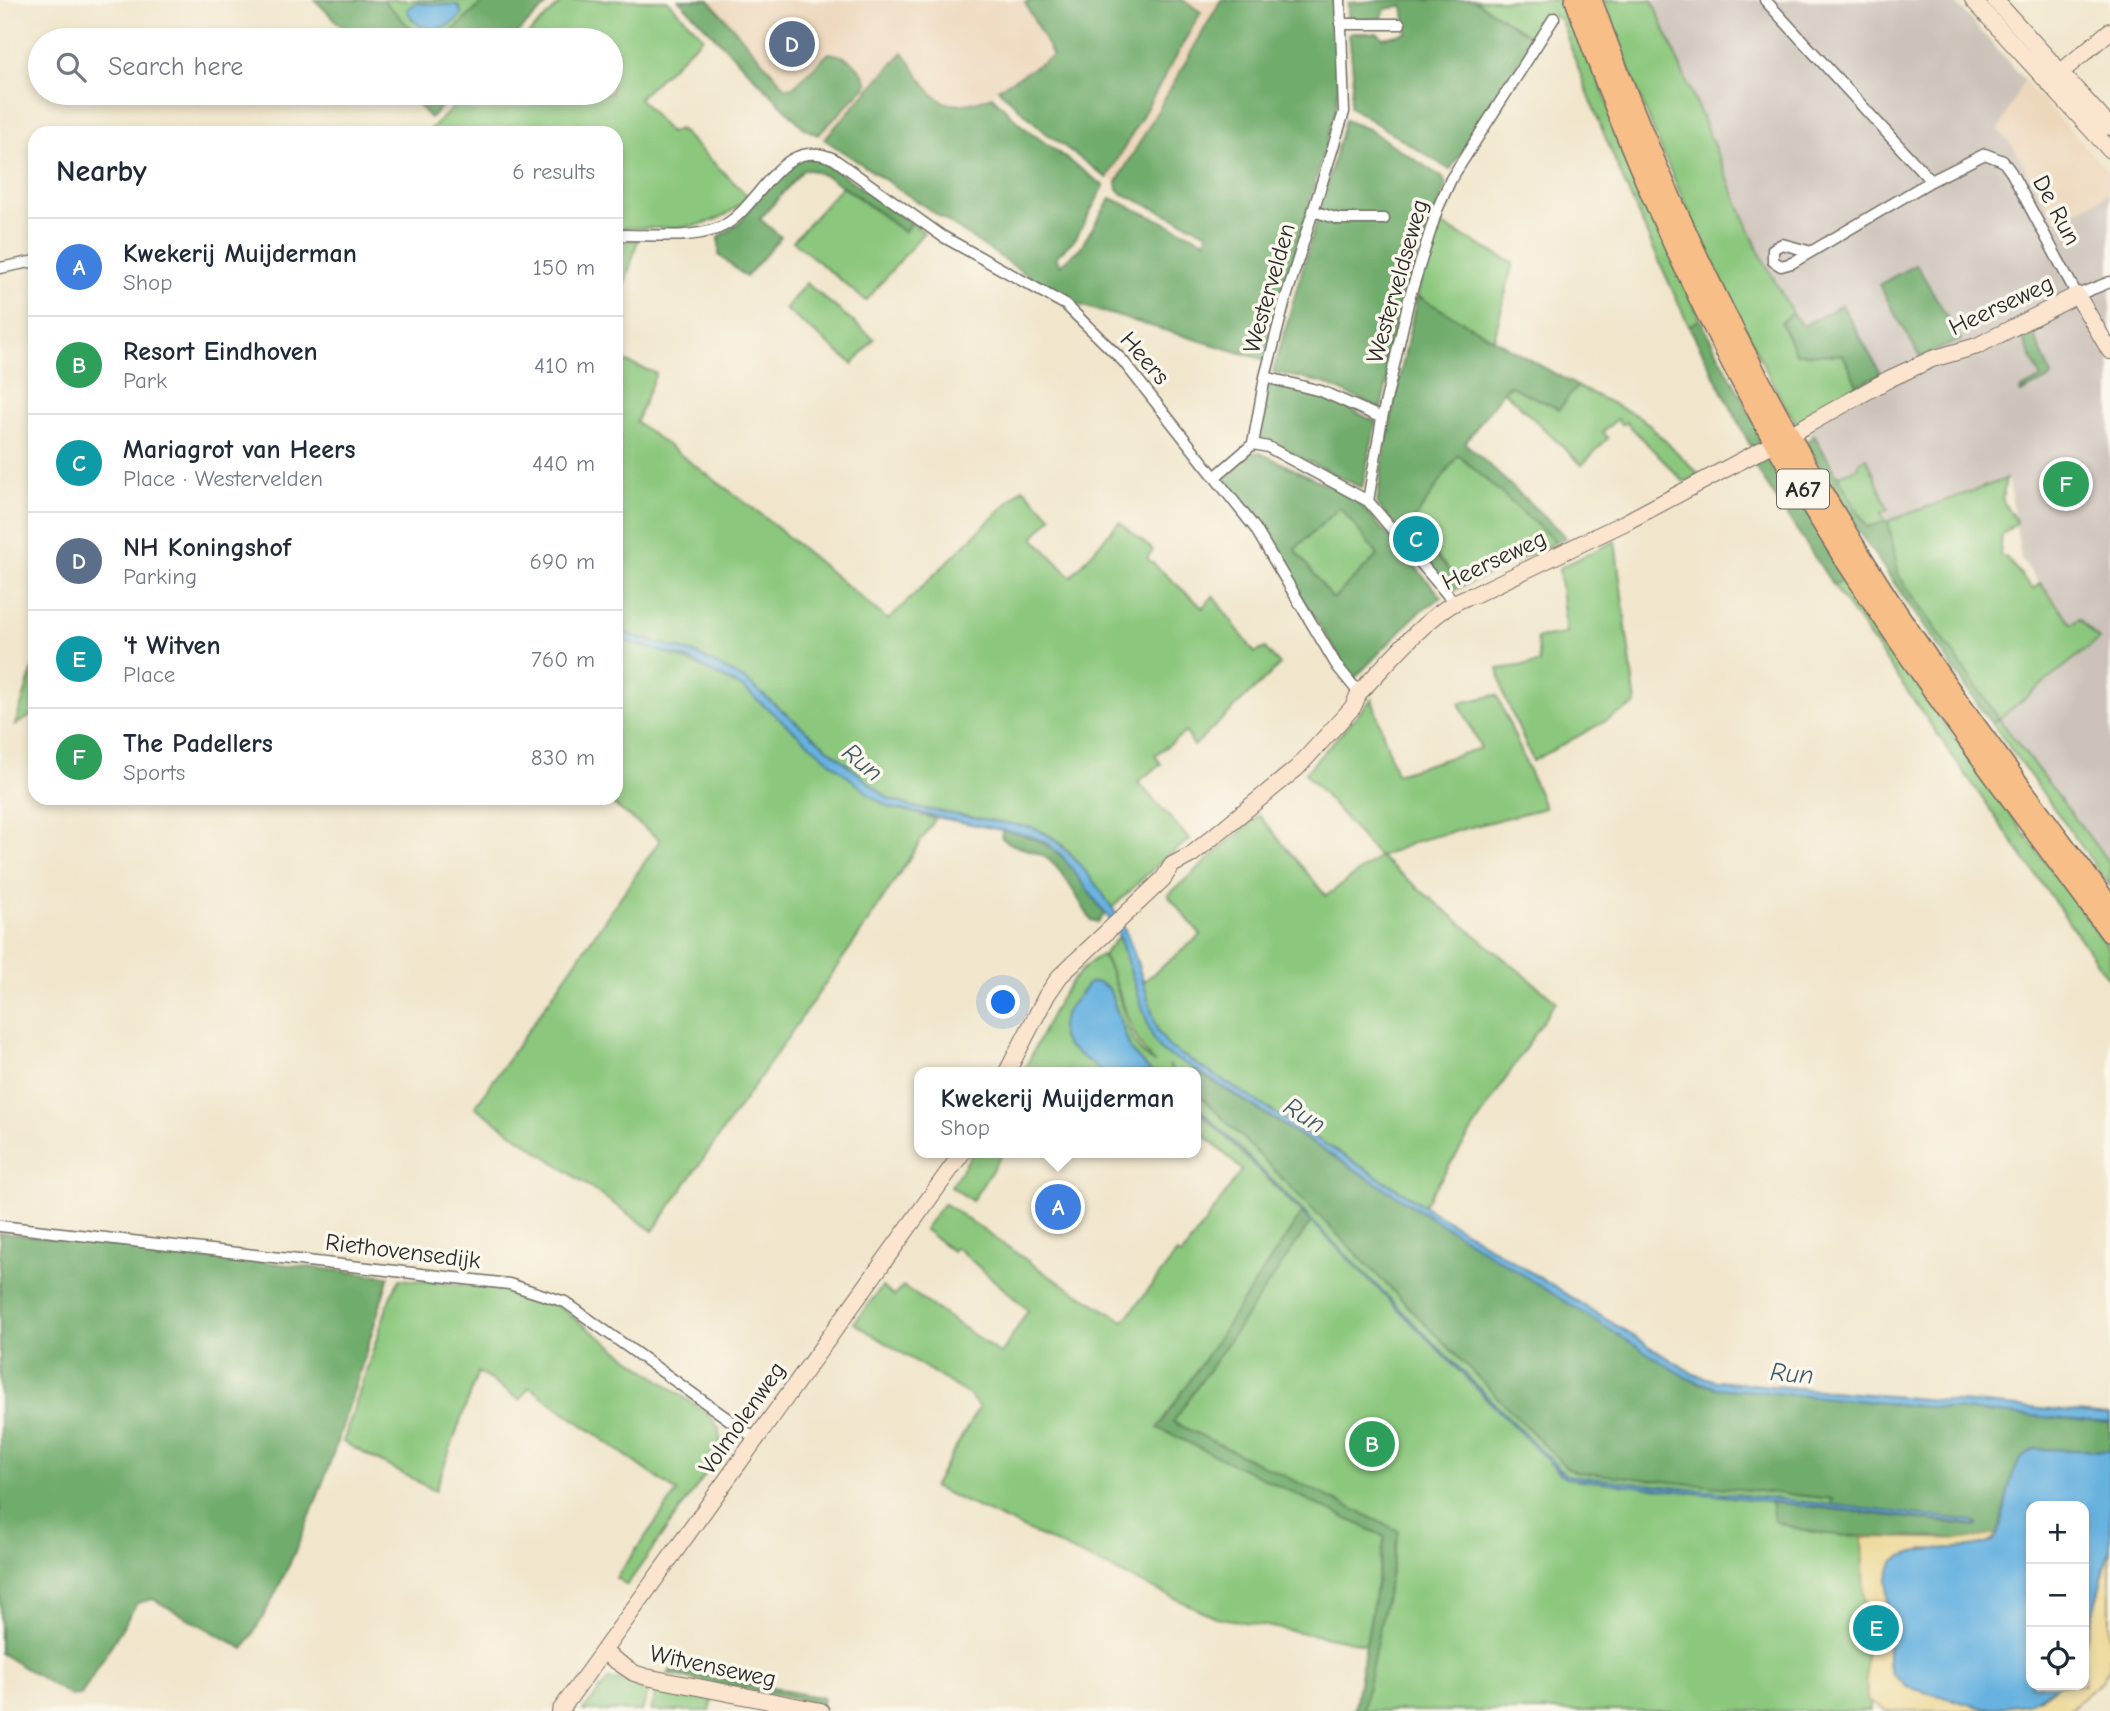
<!DOCTYPE html>
<meta charset="utf-8">
<style>
:root{--surface:#fff;--page:#f6f6f7;--text:#1f2937;--muted:#747a83;--line:#e0e1e3;--accent:#0f766e}
body{margin:0;font-family:"Comic Neue",sans-serif;background:var(--page);color:var(--text)}
.controls{position:absolute;right:21px;bottom:21px;display:grid;overflow:hidden;border-radius:14px;box-shadow:0 4px 10px #0003}
.controls button{width:63px;height:63px;display:grid;place-items:center;padding:0;border:0;border-bottom:2px solid var(--line);background:var(--surface);color:var(--text);font:35px sans-serif}
.you{position:absolute;left:1004px;top:1003px;width:24px;height:24px;margin:-18px;border:5px solid #fff;border-radius:50%;background:#1a73e8;box-shadow:0 0 0 10px #1a73e833}
.badge{display:grid;place-items:center;width:46px;height:46px;border-radius:50%;background:var(--accent);color:#fff;font-size:23px;font-weight:700}
.pin{position:absolute;translate:-50% -50%;border:4px solid #fff;box-shadow:0 2px 7px #0006}
.popup{position:absolute;left:914px;top:1067px;width:287px;height:91px;box-sizing:border-box;display:grid;place-content:center;border-radius:14px;background:var(--surface);filter:drop-shadow(0 2px 5px #0005);font-size:23px;white-space:nowrap;color:var(--muted)}
.popup b{font-size:26px;color:var(--text)}
.popup::after{content:'';position:absolute;left:50%;top:100%;margin-left:-14px;border:14px solid transparent;border-top-color:var(--surface)}
.list{margin:0;padding:0;list-style:none}
h2{display:flex;justify-content:space-between;align-items:center;height:91px;margin:0;padding:0 28px;font-size:30px}
h2 small{font-size:23px;font-weight:400;color:var(--muted)}
.list li{display:grid;grid-template-columns:46px 1fr auto;gap:21px;align-items:center;box-sizing:border-box;height:98px;padding:0 28px;border-top:2px solid var(--line)}
.list b{display:block;font-size:26px;white-space:nowrap}
.list p{margin:0;font-size:23px;white-space:nowrap;color:var(--muted)}
.list em{font-size:23px;font-style:normal;color:var(--muted)}
.icon{flex:none;width:38px;height:38px;fill:none;stroke:currentColor;stroke-width:2;stroke-linecap:round;stroke-linejoin:round}
.map{position:relative;flex:none;width:2110px;height:1711px;overflow:hidden}
.search{position:absolute;background:var(--surface);box-shadow:0 4px 10px #0003;left:28px;top:28px;width:595px;height:77px;display:flex;align-items:center;gap:18px;box-sizing:border-box;padding:0 24px;border-radius:38px;color:var(--muted);font-size:26px}
.panel{position:absolute;background:var(--surface);box-shadow:0 4px 10px #0003;left:28px;top:126px;width:595px;height:679px;border-radius:21px}
.map>svg:first-child{display:block}
.built{fill:#edd7bb}
.industrial{fill:#ccc2b9}
.green{fill:#8bc77d;stroke:#5b7954;stroke-width:2}
.forest{fill:#70ac6c;stroke:#4e6c4c;stroke-width:2;fill-rule:evenodd}
.sand{fill:#eeda9e;stroke:#8c8264;stroke-width:2}
.water{fill:#67b2e0;stroke:#496e86;stroke-width:2}
.lines{fill:none;stroke-linecap:round;stroke-linejoin:round}
.street-casing{stroke:#706c63;stroke-width:13}
.secondary-casing{stroke:#706c63;stroke-width:18}
.highway-casing{stroke:#706c63;stroke-width:22}
.street{stroke:#fff;stroke-width:10}
.secondary{stroke:#fce5cf;stroke-width:16}
.highway{stroke:#f7be88;stroke-width:19}
.labels{text-anchor:middle;stroke-width:7;stroke-linejoin:round;paint-order:stroke}
.shield{fill:#fbf7ec;stroke:#696865;stroke-width:2}
.shield-label{font-size:23px;font-weight:bold;fill:#2b2b2b}
.street-label{font-size:24px;fill:#2b2b2b;stroke:#fbf7ec}
.water-label{font-size:26px;font-style:italic;fill:#405a6a;stroke:#fbf7ec}
</style>
<div class="map">
<svg width="2110" height="1711" viewBox="0 0 2110 1711">
<rect width="100%" height="100%" fill="#fbf7ec"/>
<filter id="ink" filterUnits="userSpaceOnUse"><feTurbulence type="fractalNoise" baseFrequency=".0143" numOctaves="2"/><feDisplacementMap in="SourceGraphic" scale="14" xChannelSelector="R" yChannelSelector="G"/><feConvolveMatrix kernelMatrix="1 2 1 2 8 2 1 2 1" color-interpolation-filters="sRGB"/></filter>
<filter id="wash" filterUnits="userSpaceOnUse"><feTurbulence type="fractalNoise" baseFrequency=".00686" numOctaves="4" result="noise"/><feDisplacementMap in="SourceGraphic" scale="28" xChannelSelector="R" yChannelSelector="G"/><feGaussianBlur stdDeviation="1.57" result="paint"/><feColorMatrix in="noise" values="0 0 0 0 0 0 0 0 0 0 0 0 0 0 0 0 0 1.4 0 .05"/><feComposite in="paint" operator="in"/></filter>
<g filter="url(#wash)">
<rect width="100%" height="100%" fill="#f1e6cc"/>
<path class="built" d="M679,0h542l-104,182 -14,-5 -57,-44 -48,-44 -6,7 -23,9 -11,2 -15,-3 -9,-8 -31,-43 -79,86 -19,-10z
M2024,80l86,94v19l-54,28 -41,-72 -16,-19z"/>
<path class="industrial" d="M1634,0h319l71,80 -25,50 16,19 41,72 54,-28v681l-116,-155 93,-73 -66,-87 -12,-79 -142,55 -54,-92z"/>
<path class="green" d="M383,0h102l-41,40h-22z
M564,0h103l36,37 -64,61 31,35 9,-4 69,67c-36,41 -82,30 -132,32v-95h-189l41,-40h143v-53h-89z
M1474,0h90l136,319 -11,7c-47,-101 -92,-201 -128,-306l-9,-5 -17,24z
M1604,0h48l106,250 34,63 -11,10 44,32h19l13,30 -60,39c-22,-32 -38,-69 -56,-104 -53,-103 -99,-210 -137,-320z
M842,186l62,46 7,-9 13,9 -58,69 -73,-60z
M1440,224l73,39 -19,76 -77,-43 12,-53z
M638,240l-21,70 -1,2v-71z
M806,283l68,56 -21,25 -68,-55z
M616,358l40,15 -20,49 122,90 130,108 135,-132 29,29 -19,20 38,40 48,-55 34,28 -6,8 56,50 10,-12 42,57 10,-5 15,17 -86,81 -8,-14 -31,23 6,9 -23,18 52,58 -27,19 -52,50c-21,-30 -41,-69 -77,-81l-122,-21 -23,-8 -145,-120 -50,-26 -78,-22z
M1511,385l48,24 18,-23 65,32 57,56 -15,8 -58,-60 -4,3 -5,-6 -14,13 5,6 -26,27 -78,-74z
M1458,454l98,88 -93,44 -53,-60z
M1867,458l21,51 -7,4 4,9 -18,5 -30,-51 22,-9 -1,-4z
M2006,479l-4,21 15,22 -15,13 -2,21h5l28,33 7,-6 32,41 7,-5 20,20 -100,80 111,145v22l-118,-163 7,-4 -100,-143 -11,-55z
M1340,507l38,48 -45,45 -39,-51z
M1615,541l21,163 -103,57 -29,-66 -6,-26 41,-6 -2,-25 29,-4 -7,-66z
M1845,577l90,135 175,238v31l-277,-396z
M616,639l53,14 63,28 27,18 124,105 52,15 -71,109 -211,303 -178,-124 185,-267 -55,-42h11z
M35,662v52l-20,11z
M1497,695l48,113 -128,33 -37,16 176,144 -132,204 -255,-158 -11,-15 -15,-50 58,-47 -33,-40 91,-80 67,81 53,-39 -74,-84 67,-74 24,75 85,-26 -22,-45z
M1119,936l34,103 49,36 -5,17 365,369 12,8 258,30v4l34,5 5,203h-512l31,-174 -226,-110 143,-212 -111,-110v-33h-23l-4,-8 2,8h-20l-20,-21 -22,-62 -43,56 37,27h-80c21,-39 38,-93 78,-117 24,31 19,89 54,109 -30,-30 -31,-74 -52,-109z
M1196,1108l106,105 -143,215 226,109 -19,107 -151,-27 -282,-130 46,-80 -10,-12 -115,-72 28,-36 12,9 9,-10 98,68 27,-44 -72,-63 -4,4 -28,-22 20,-26 107,74 73,44 53,-68 4,3 61,-86 -46,-43z
M973,1153h30l-31,48 -21,-15z
M400,1279l115,11 35,11 160,115 9,13 3,22 -95,134 -11,-7 61,-86 -148,-105 -9,13 -42,-28 -43,119 -92,-49 48,-147z
M609,1679l41,7 -8,25h-59z
M662,1684l51,10 -3,17h-59l6,-22z"/>
<path class="forest" d="M315,0h68l39,40h-67z
M485,0h67l-42,40h-66z
M679,0h30l77,88 7,-1 36,-34c21,3 31,12 39,31l-50,51 -13,-6z
M1032,0h151l18,12 -94,166 -61,-45 -48,-44 55,-33 -28,-53z
M1221,0h114l4,81 -3,27 -71,252 -199,-59 -242,-162 79,-87c30,42 33,67 89,44l30,30 82,60 -28,52 -20,19 4,8 20,-17 31,-50 94,43 3,-8 -85,-39 -5,-5 -1,-7z
M1390,0h84l61,39 -85,131 -100,-63 3,-34 -4,-40h29l5,5 24,-5 -4,-27 -18,3 -5,11h-32v-17z
M406,93h50l-26,25z
M1345,120l23,9 75,49 3,7 -36,92 -29,132 -57,-26 -51,-11z
M797,158h22l92,65 -7,9c-20,-15 -78,-65 -101,-62l-43,49 21,18 -35,40 -27,-22v-18l21,-15 33,-42z
M1916,264l45,76 -41,17 -41,-72z
M1417,296l160,90 -18,23 -51,-24 -43,58 101,94 -10,5 -98,-87 -48,71 53,60 -11,5 -75,-87 6,-47z
M1842,305l39,69 -24,11 -14,-30 -47,-1 -15,-31 11,-10 11,13z
M1700,319l65,123 -13,7 -63,-123z
M2032,330l20,47 -31,16 -1,-3 21,-12 -20,-43z
M1269,384l55,12 52,26 -14,66 -99,-49 -5,-9z
M1814,435l53,92 21,-6 11,55 100,143 -7,4 -4,-4 -129,-187 -53,-90z
M1258,452l97,46 87,99 -23,15 -65,67 -129,-201 24,-24zM1340,507l38,48 -45,44 -38,-50z
M1772,454l73,123 -12,8 -79,-120z
M1003,830c63,13 66,36 102,84l-7,8 -7,-2c-13,-20 -26,-49 -46,-63 -14,-9 -32,-8 -44,-20z
M1202,1075l496,308 19,5 393,35v28l-75,-2 -22,25 -15,60c-21,9 -47,4 -69,3 -53,-1 -105,4 -155,-16l-3,-19 204,24 2,-3 -146,-18 1,-6 -255,-27 -10,-4 -370,-376z
M1302,1213l9,9 -138,200 226,109 -36,180h-9l31,-174 -227,-109z
M0,1233l389,43c-37,121 -77,266 -145,373l-91,-50 -16,4 -56,92 -10,1 -71,-43z
M672,1669l151,29 -1,6 -154,-30z"/>
<path class="sand" d="M1998,1534c-14,22 -53,14 -76,15v142l33,8h84l19,-14h26v-39l26,-98v118l-8,15 -34,30h-182l-19,-11 -5,-163 106,2z"/>
<path class="water" d="M416,3l42,2 4,9c-16,20 -46,21 -55,-5z
M616,631l78,22 50,26 145,120 23,8 122,21c32,11 79,75 93,107 13,31 21,65 31,97l11,15 525,327 22,7 394,34v8l-393,-35 -30,-10 -499,-313 -26,-13 -9,-13 -37,-111 -54,-72 -14,-12 -17,-8 -140,-28 -19,-11 -129,-109 -58,-30 -69,-19z
M1098,982l11,7 22,62 20,21h-48l-37,-27 -4,-7 -1,-13 5,-13 23,-29z
M1196,1105l370,370 408,46 3,4 -412,-47z
M2034,1449l76,2v97l-26,98v-140h-53v179h27l-31,19 -41,5 -79,-22 -14,-12 -5,-12 -1,-83 6,-18c30,-22 68,-7 101,-21 17,-28 8,-76 40,-92z"/>
</g>
<g filter="url(#ink)">
<g class="lines">
<defs>
<path id="street" d="M1765,0l166,181
M1340,24h60
M1313,211l26,8h45
M616,235c32,-1 73,5 103,-7 42,-18 60,-95 115,-69l108,77 124,69 57,56 132,167 82,138 22,27
M1808,251l-26,-7 -9,5v12l8,5 11,-3 139,-82 54,-27 18,7 8,11 66,123 33,-13
M0,268l35,-7
M1265,377l56,14 61,27
M1253,444l15,3 100,54 85,100
M1216,476l37,-32 12,-67 19,-73 60,-192 -4,-112
M1368,501l14,-83 27,-119 28,-89 14,-31 103,-161
M0,1226l509,58 56,18 191,137"/>
<path id="secondary" d="M1973,0l137,150
M1995,0l115,127
M2057,79l4,-7 49,-41
M1800,429l89,-50 43,-20 45,-13 100,-51 33,56
M1007,1072l40,-77 13,-19 103,-97 9,-14 19,-10 106,-87 56,-61 6,-14c28,-29 77,-90 115,-98l150,-72 143,-76
M603,1652l31,21 12,4 175,34
M560,1711l402,-558"/>
<path id="highway" d="M1575,0c65,187 152,371 256,538 86,137 183,266 279,395
M1592,0c73,204 170,401 287,584 71,111 152,216 231,322"/>
</defs>
<use href="#street" class="street-casing"/>
<use href="#secondary" class="secondary-casing"/>
<use href="#highway" class="highway-casing"/>
<use href="#street" class="street"/>
<use href="#secondary" class="secondary"/>
<use href="#highway" class="highway"/>
</g>
</g>
<g class="labels">
<rect class="shield" x="1777" y="469.5" width="52" height="39" rx="5"/>
<g class="shield-label">
<text x="1803" y="497">A67</text>
</g>
<g class="street-label">
<text transform="translate(2057 210) rotate(62)" y="8">De Run</text>
<text transform="translate(1397 281) rotate(-74)" y="8">Westerveldseweg</text>
<text transform="translate(1269 288) rotate(-74)" y="8">Westervelden</text>
<text transform="translate(2001 305) rotate(-25)" y="8">Heerseweg</text>
<text transform="translate(1145 358) rotate(49)" y="8">Heers</text>
<text transform="translate(1494 560) rotate(-25)" y="8">Heerseweg</text>
<text transform="translate(403 1251) rotate(7)" y="8">Riethovensedijk</text>
<text transform="translate(742 1418) rotate(-55)" y="8">Volmolenweg</text>
<text transform="translate(713 1666) rotate(12)" y="8">Witvenseweg</text>
</g>
<g class="water-label">
<text transform="translate(863 762) rotate(40)" y="9">Run</text>
<text transform="translate(1305 1115) rotate(32)" y="9">Run</text>
<text transform="translate(1792 1373) rotate(5)" y="9">Run</text>
</g>
</g>
</svg>
<div class="controls">
<button>+</button>
<button>−</button>
<button><svg class="icon" aria-label="locate" viewBox="0 0 24 24"><circle cx="12" cy="12" r="6"/><path d="M12 2v4M12 18v4M2 12h4M18 12h4"/></svg></button>
</div>
<div class="you"></div>
<div class="pin badge" style="left:1058px;top:1207px;background:#3f7fe0">A</div>
<div class="popup"><b>Kwekerij Muijderman</b>Shop</div>
<div class="pin badge" style="left:1372px;top:1444px;background:#2e9e5b">B</div>
<div class="pin badge" style="left:1416px;top:539px;background:#0f9aa8">C</div>
<div class="pin badge" style="left:792px;top:44px;background:#5c6f8a">D</div>
<div class="pin badge" style="left:1876px;top:1628px;background:#0f9aa8">E</div>
<div class="pin badge" style="left:2066px;top:484px;background:#2e9e5b">F</div>
<div class="search"><svg class="icon" aria-label="search" viewBox="0 0 24 24"><circle cx="10" cy="10" r="6"/><path d="M15 15l6 6"/></svg>Search here</div>
<section class="panel">
<h2>Nearby<small>6 results</small></h2>
<ul class="list">
<li><span class="badge" style="background:#3f7fe0">A</span><div><b>Kwekerij Muijderman</b><p>Shop</p></div><em>150 m</em></li>
<li><span class="badge" style="background:#2e9e5b">B</span><div><b>Resort Eindhoven</b><p>Park</p></div><em>410 m</em></li>
<li><span class="badge" style="background:#0f9aa8">C</span><div><b>Mariagrot van Heers</b><p>Place · Westervelden</p></div><em>440 m</em></li>
<li><span class="badge" style="background:#5c6f8a">D</span><div><b>NH Koningshof</b><p>Parking</p></div><em>690 m</em></li>
<li><span class="badge" style="background:#0f9aa8">E</span><div><b>'t Witven</b><p>Place</p></div><em>760 m</em></li>
<li><span class="badge" style="background:#2e9e5b">F</span><div><b>The Padellers</b><p>Sports</p></div><em>830 m</em></li>
</ul>
</section>
</div>
